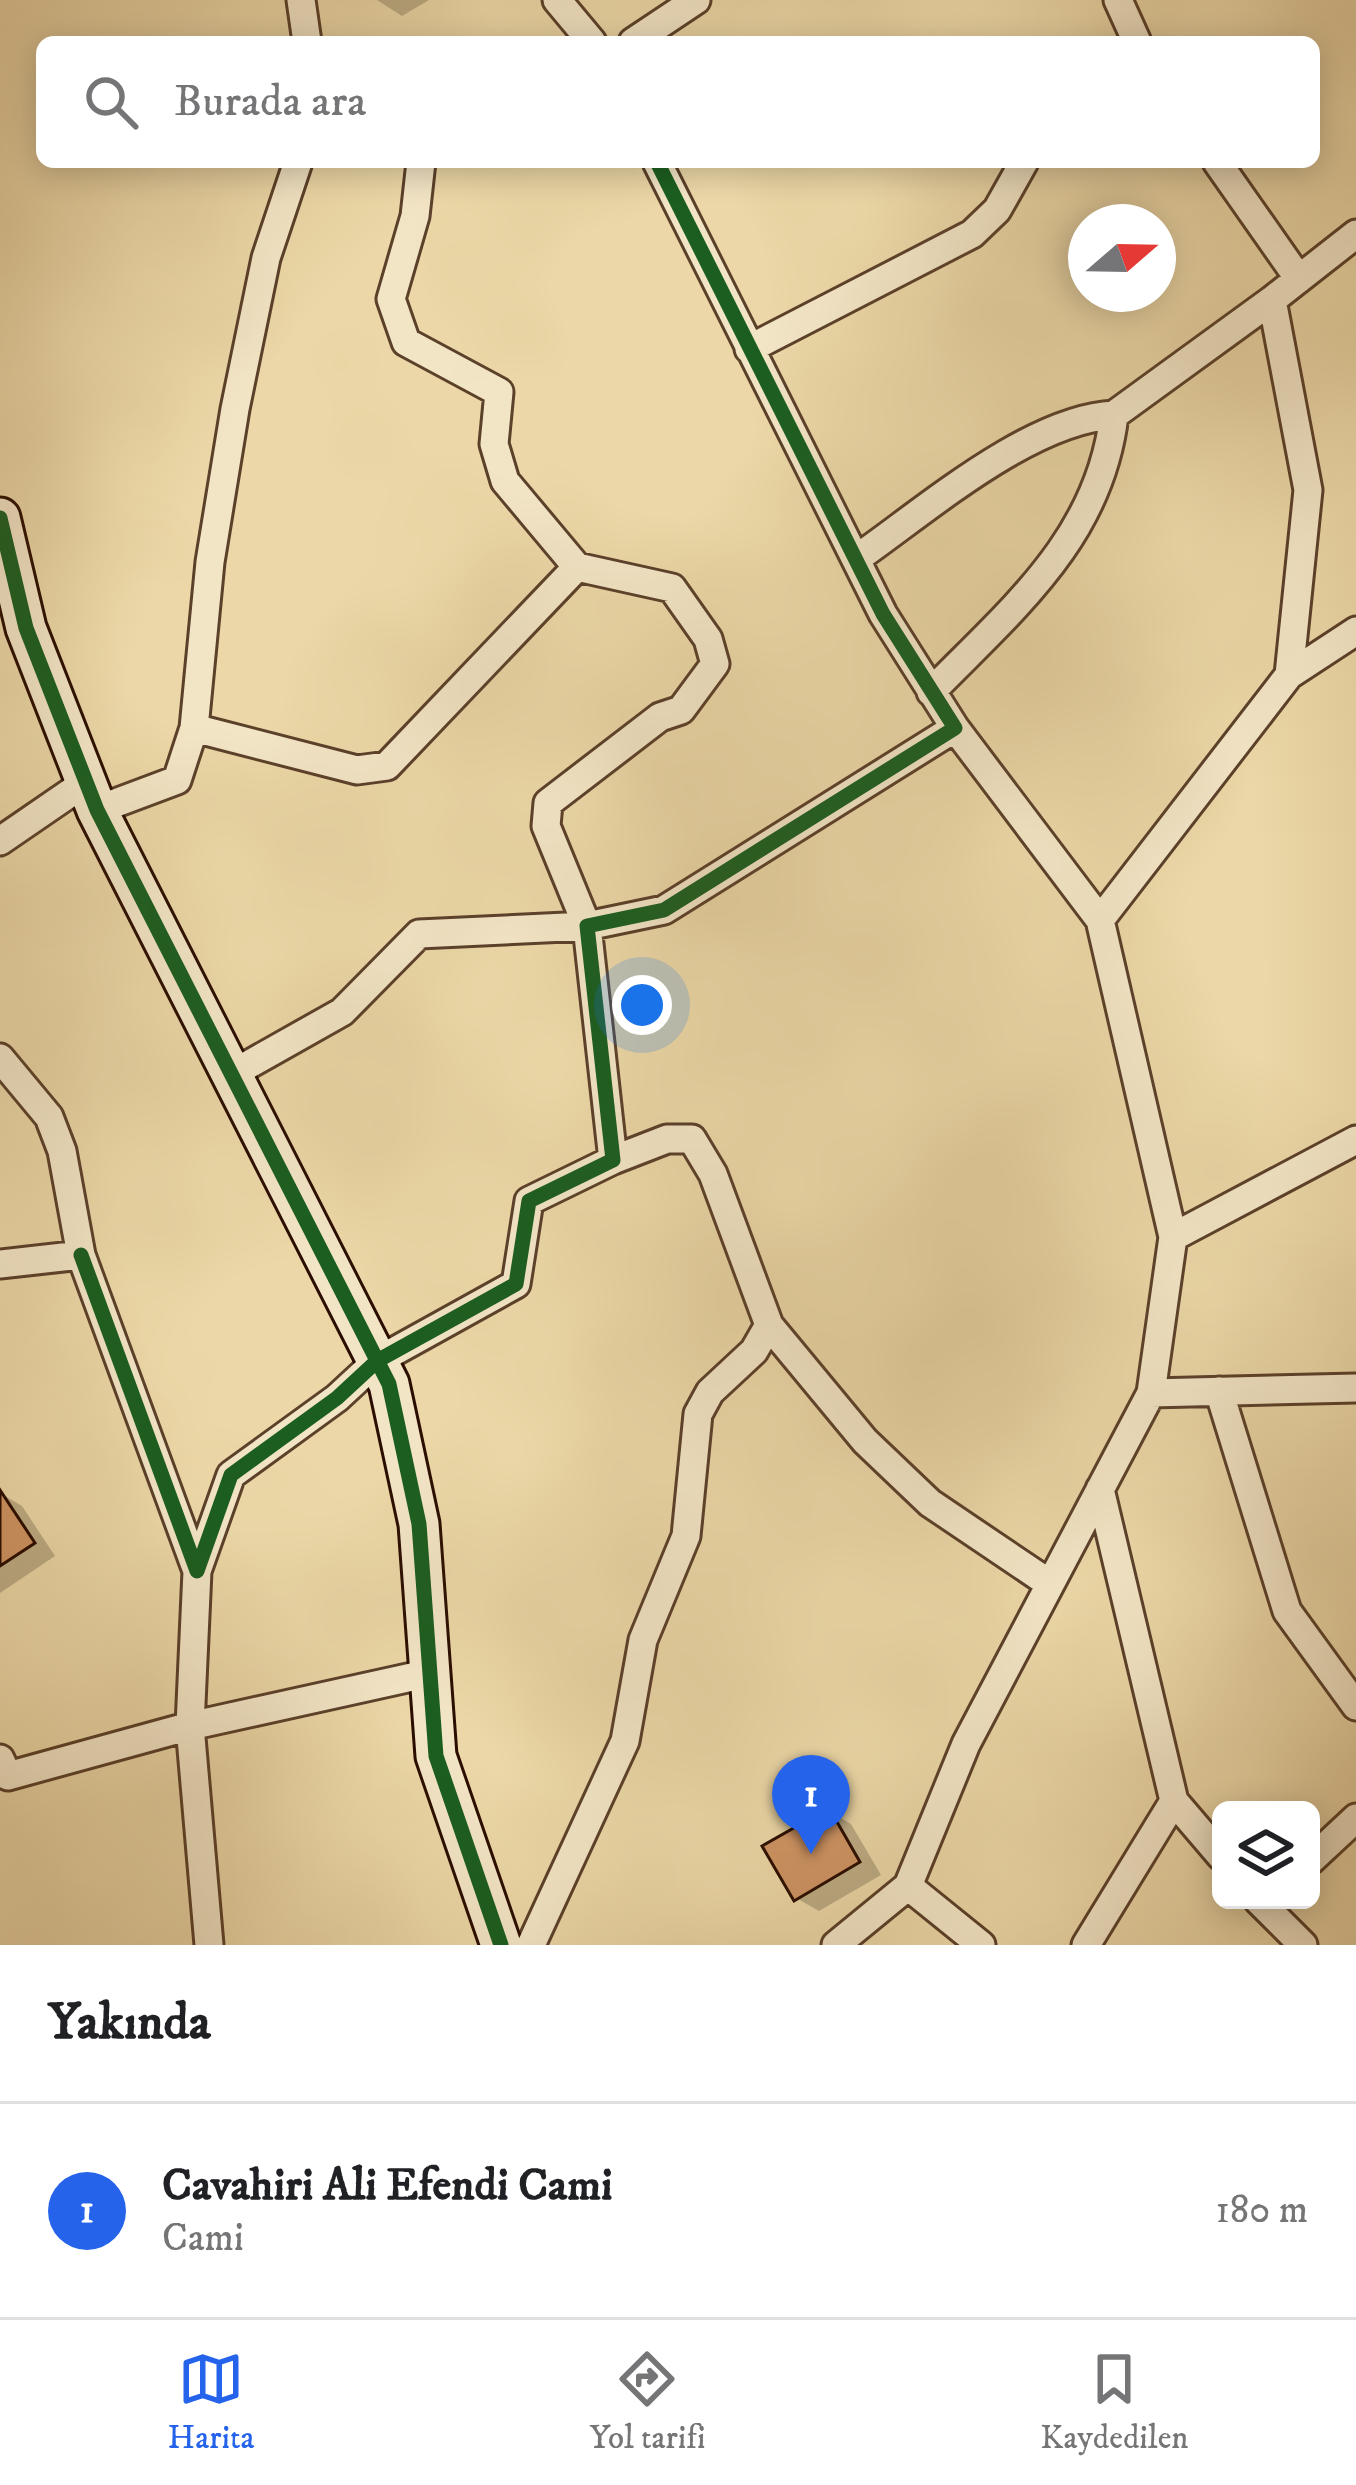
<!DOCTYPE html>
<html lang="tr">
<meta charset="utf-8">
<style>
:root{--surface:#fff;--page:#f6f6f6;--text:#202124;--muted:#757577;--line:#e0e0e0;--accent:#2563eb}
body{margin:0;font-family:"IM FELL DW Pica",serif;background:var(--page);color:var(--text)}
.controls{position:absolute;right:36px;bottom:36px;display:grid;overflow:hidden;border-radius:18px;box-shadow:0 6px 30px #0003}
.controls button{width:108px;height:108px;display:grid;place-items:center;padding:0;border:0;border-bottom:3px solid var(--line);background:var(--surface);color:var(--text);font:60px sans-serif}
.compass{position:absolute;left:1068px;top:204px;width:108px;height:108px;border-radius:50%;background:var(--surface);box-shadow:0 6px 30px #0003;rotate:70deg}
.you{position:absolute;left:642px;top:1005px;width:42px;height:42px;margin:-30px;border:9px solid #fff;border-radius:50%;background:#1a73e8;box-shadow:0 0 0 18px #1a73e833}
.badge{display:grid;place-items:center;width:78px;height:78px;border-radius:50%;background:var(--accent);color:#fff;font-size:39px;font-weight:700}
.pin{position:absolute;translate:-50% -99px;filter:drop-shadow(0 3px 6px #0008)}
.pin::after{content:'';position:absolute;top:63px;width:42px;height:36px;background:inherit;clip-path:polygon(0 0,100% 0,50% 100%)}
.list{margin:0;padding:0;list-style:none}
h2{display:flex;justify-content:space-between;align-items:center;height:156px;margin:0;padding:0 48px;font-size:51px}
h2 small{font-size:39px;font-weight:400;color:var(--muted)}
.list li{display:grid;grid-template-columns:78px 1fr auto;gap:36px;align-items:center;box-sizing:border-box;height:216px;padding:0 48px;border-top:3px solid var(--line)}
.list b{display:block;font-size:45px;white-space:nowrap}
.list p{margin:0;font-size:39px;white-space:nowrap;color:var(--muted)}
.list em{font-size:39px;font-style:normal;color:var(--muted)}
.icon{flex:none;width:66px;height:66px;fill:none;stroke:currentColor;stroke-width:2;stroke-linecap:round;stroke-linejoin:round}
.map{position:relative;flex:none;width:1356px;height:1945px;overflow:hidden}
.search{position:absolute;background:var(--surface);box-shadow:0 6px 30px #0003;left:36px;right:36px;top:36px;height:132px;display:flex;align-items:center;gap:30px;box-sizing:border-box;padding:0 42px;border-radius:18px;color:var(--muted);font-size:45px}
.sheet{height:372px;background:var(--surface)}
nav{display:flex;justify-content:space-around;align-items:center;box-sizing:border-box;height:168px;border-top:3px solid var(--line);background:var(--surface);font-size:33px;color:var(--muted)}
nav a{display:grid;justify-items:center;gap:6px}
nav .on{color:var(--accent)}
.map>svg:first-child{display:block}
.shadow{fill:#0003}
.building{fill:#ce9464;stroke:#2b0e00;stroke-width:3}
.lines{fill:none;stroke-linecap:round;stroke-linejoin:round}
.street-casing{stroke:#5b402a;stroke-width:33}
.secondary-casing{stroke:#2b0e00;stroke-width:45}
.street{stroke:#f2e5c6;stroke-width:27}
.secondary{stroke:#f2e5c6;stroke-width:39}
.cycleway-casing{stroke:#f2e5c6;stroke-width:22}
.cycleway{stroke:#1b5e20;stroke-width:15}
</style>
<div class="map">
<svg width="1356" height="1945" viewBox="0 0 1356 1945">
<rect width="100%" height="100%" fill="#ebd7a7"/>
<filter id="stains"><feTurbulence type="fractalNoise" baseFrequency=".00167" numOctaves="4"/><feColorMatrix values="0 0 0 0 .2 0 0 0 0 .09 0 0 0 0 .02 0 0 0 .5 -.17"/></filter>
<radialGradient id="worn" r=".72"><stop offset=".6" stop-color="#630" stop-opacity="0"/><stop offset="1" stop-color="#630" stop-opacity=".3"/></radialGradient>
<path class="shadow" d="M377,0h52l-27,16z
M0,1493l22,13 33,50 -55,37z
M829,1811l22,13 30,51 -62,36 -23,-13z"/>
<path class="building" d="M0,1490l35,53 -35,23z
M829,1808l31,54 -66,39 -32,-55z"/>
<g class="lines">
<defs>
<path id="street" d="M301,0l6,42
M557,0l35,42
M1118,0l19,42
M633,42l63,-42
M1217,162l82,117
M1356,234l-84,66 36,190 -19,185 67,-44
M749,349l223,-115 25,-24 27,-48
M856,559c69,-48 174,-140 258,-144l158,-115
M1289,675l-189,245 73,317 183,-97
M931,692c81,-83 169,-154 183,-277
M194,728l163,42 30,-4 190,-199
M955,728l145,192
M97,810l80,-30 17,-52 16,-166 25,-153 31,-151 32,-96
M0,841l86,-59
M0,1058l49,59 13,34 19,104 -81,9
M232,1074l110,-62 77,-78 168,-8 -41,-100 2,-23 112,-86 21,-7 34,-46 -7,-25 -36,-51 -95,-21 -72,-86 -11,-37 5,-52 -93,-50 -15,-43 24,-83 6,-54
M1173,1237l-22,156 205,-5
M81,1255l116,316 34,-96 106,-77 40,-37 139,-77 13,-83 84,-41 -26,-234 77,-16 291,-182 -72,-114 -226,-452
M769,1325l96,116 65,62 120,81
M1219,1391l68,220 69,95
M1100,1489l74,312 47,55
M197,1571l-7,155 240,-53
M0,1759l8,17 182,-50 19,219
M1311,1860l45,-42
M908,1886l73,59
M1258,1900l45,45
M531,1945l94,-204 18,-101 43,-104 12,-122 12,-22 44,-41 15,-26 -56,-151 -21,-35h-25l-54,21
M836,1945l72,-59 58,-142 185,-351
M1086,1945l88,-144"/>
<path id="secondary" d="M0,518l26,110 71,182 292,574 30,140 17,232 65,189"/>
</defs>
<use href="#street" class="street-casing"/>
<use href="#secondary" class="secondary-casing"/>
<use href="#street" class="street"/>
<use href="#secondary" class="secondary"/>
<defs>
<path id="cycleway" d="M0,518l26,110 71,182 292,574 30,140 17,232 65,189
M81,1255l116,316 34,-96 106,-77 40,-37 139,-77 13,-83 84,-41 -26,-234 77,-16 291,-182 -72,-114 -226,-452"/>
</defs>
<use href="#cycleway" class="cycleway-casing"/>
<use href="#cycleway" class="cycleway"/>
</g>
<rect width="100%" height="100%" filter="url(#stains)"/>
<rect width="100%" height="100%" fill="url(#worn)"/>
</svg>
<div class="controls">
<button><svg class="icon" aria-label="layers" viewBox="0 0 24 24"><path d="M12 4l9 5-9 5-9-5zM3 14l9 5 9-5"/></svg></button>
</div>
<svg class="compass" viewBox="-18 -18 36 36"><path d="M0-13l5 13h-10z" fill="#e53935"/><path d="M0 13l5-13h-10z" fill="#757577"/></svg>
<div class="you"></div>
<div class="pin badge" style="left:811px;top:1854px">1</div>
<div class="search"><svg class="icon" aria-label="search" viewBox="0 0 24 24"><circle cx="10" cy="10" r="6"/><path d="M15 15l6 6"/></svg>Burada ara</div>
</div>
<section class="sheet">
<h2>Yakında<small></small></h2>
<ul class="list">
<li><span class="badge">1</span><div><b>Cavahiri Ali Efendi Cami</b><p>Cami</p></div><em>180 m</em></li>
</ul>
</section>
<nav>
<a class="on"><svg class="icon" aria-label="map" viewBox="0 0 24 24"><path d="M3 6l6-2 6 2 6-2v14l-6 2-6-2-6 2zM9 4v14M15 6v14"/></svg>Harita</a>
<a><svg class="icon" aria-label="directions" viewBox="0 0 24 24"><path d="M12 3l9 9-9 9-9-9zM9 14v-3h6M13 9l2 2-2 2"/></svg>Yol tarifi</a>
<a><svg class="icon" aria-label="saved" viewBox="0 0 24 24"><path d="M7 4h10v16l-5-4-5 4z"/></svg>Kaydedilen</a>
</nav>
